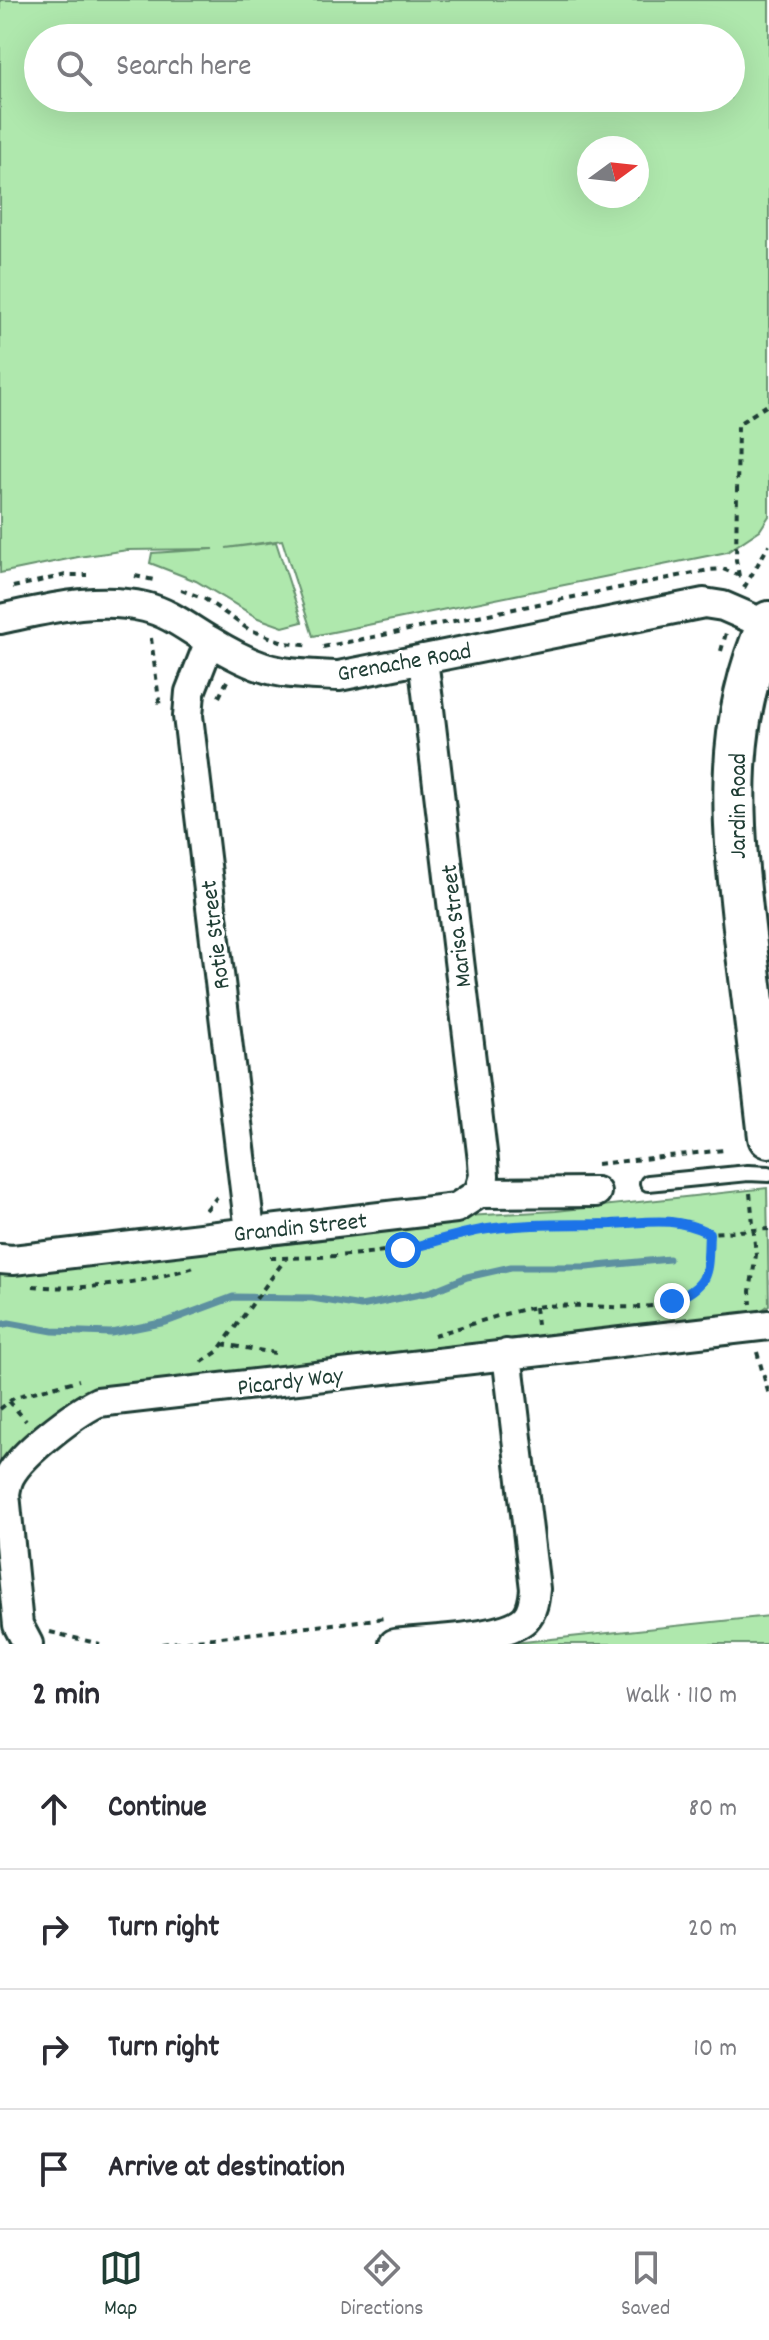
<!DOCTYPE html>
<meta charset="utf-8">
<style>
:root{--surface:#fff;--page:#f7f7f7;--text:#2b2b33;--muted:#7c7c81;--line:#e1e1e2;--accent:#1f3d34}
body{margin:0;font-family:Dekko,sans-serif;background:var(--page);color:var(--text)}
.compass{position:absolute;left:577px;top:136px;width:72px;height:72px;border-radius:50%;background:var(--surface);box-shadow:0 8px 32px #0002;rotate:75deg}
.stop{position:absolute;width:24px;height:24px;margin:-18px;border:6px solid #1a73e8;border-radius:50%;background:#fff}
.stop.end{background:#1a73e8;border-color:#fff;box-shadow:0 2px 8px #0008}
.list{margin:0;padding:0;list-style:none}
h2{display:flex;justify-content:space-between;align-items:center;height:104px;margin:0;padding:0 32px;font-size:34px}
h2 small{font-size:26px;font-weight:400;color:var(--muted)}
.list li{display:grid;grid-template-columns:52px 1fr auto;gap:24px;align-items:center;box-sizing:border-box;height:120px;padding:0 32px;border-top:2px solid var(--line)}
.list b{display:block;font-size:30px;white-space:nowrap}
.list em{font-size:26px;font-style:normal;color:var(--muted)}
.icon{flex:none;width:44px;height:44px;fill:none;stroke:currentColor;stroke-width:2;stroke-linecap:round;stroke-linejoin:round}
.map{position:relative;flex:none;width:769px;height:1644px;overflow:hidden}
.search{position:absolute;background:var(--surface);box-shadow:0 8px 32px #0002;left:24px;right:24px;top:24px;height:88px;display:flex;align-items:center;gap:20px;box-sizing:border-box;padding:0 28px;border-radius:44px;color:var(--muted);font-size:30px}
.sheet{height:584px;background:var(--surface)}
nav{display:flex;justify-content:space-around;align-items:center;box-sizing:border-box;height:112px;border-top:2px solid var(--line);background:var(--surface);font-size:22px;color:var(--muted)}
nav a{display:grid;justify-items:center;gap:4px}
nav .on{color:var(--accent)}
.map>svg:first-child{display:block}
.green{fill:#afe8ad;stroke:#679270;stroke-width:2;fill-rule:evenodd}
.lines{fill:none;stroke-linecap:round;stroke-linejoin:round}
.stream{stroke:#5d90a0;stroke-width:7}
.lane-casing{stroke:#1f3d34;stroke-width:20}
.street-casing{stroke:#1f3d34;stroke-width:34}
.secondary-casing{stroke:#1f3d34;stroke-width:46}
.path{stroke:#1f3d34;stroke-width:4;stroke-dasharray:6 6;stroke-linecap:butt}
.lane{stroke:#fff;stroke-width:14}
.street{stroke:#fff;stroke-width:28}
.secondary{stroke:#fff;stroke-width:40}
.route{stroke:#1a73e8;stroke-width:10}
.labels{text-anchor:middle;stroke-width:6;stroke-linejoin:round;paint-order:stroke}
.street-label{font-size:24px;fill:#1f3d34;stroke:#fff}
</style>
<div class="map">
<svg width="769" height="1644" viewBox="0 0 769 1644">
<rect width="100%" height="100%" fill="#fff"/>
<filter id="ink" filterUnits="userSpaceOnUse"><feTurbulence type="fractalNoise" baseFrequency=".0125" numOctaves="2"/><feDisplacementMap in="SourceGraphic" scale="16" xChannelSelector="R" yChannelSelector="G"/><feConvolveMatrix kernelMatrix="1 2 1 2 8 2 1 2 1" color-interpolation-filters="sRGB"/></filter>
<g filter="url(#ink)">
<path class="green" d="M0,0h769v516l-9,14 -33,22 -414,84 -31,-96 -56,8 50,-6 26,80 -19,5 -25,-9 -62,-37 -46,-18 2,-10 62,-4 -86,1 -50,7 -78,16zM731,38v60h-693v-60zM637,148v48h-48v-48z
M767,1188l2,117 -13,9 -650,74 -106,79v-197l467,-54 89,-5z
M769,1616v28h-265z"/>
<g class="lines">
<path class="stream" d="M0,1325l9,-2 44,8 58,2 55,-11 67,-25 79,1 49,8 69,-14 37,-15 44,-10h76l82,-8"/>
<defs>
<path id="lane" d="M648,1183l100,-10 21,1"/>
<path id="street" d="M0,619c48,-10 96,-23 145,-12 25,6 44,22 65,34 21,13 49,28 73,31 19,3 37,3 56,4l365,-73 19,3 46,20
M210,641l-20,51 -2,24 62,515
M423,659l60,502 1,15 -5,17
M0,1259l13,1 443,-52 23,-15 117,-1
M28,1644l-10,-19 -13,-131c1,-6 2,-13 5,-18 12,-23 65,-63 88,-74l671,-77
M394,1644c31,-4 110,-5 131,-25 8,-8 9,-20 10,-30l-28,-235"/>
<path id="secondary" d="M769,622c-50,111 -35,216 -22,332 8,61 15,122 22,183"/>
</defs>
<use href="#lane" class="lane-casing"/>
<use href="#street" class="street-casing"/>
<use href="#secondary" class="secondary-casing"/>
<path class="path" d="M135,576l19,4
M739,576l-3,-16 2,-136 31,-20
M13,587l53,-12h21
M744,588l25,-43
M181,590l24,9 43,30 38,14 25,3
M151,638l9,70
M323,647l386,-77 14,-1 17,7
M721,651l5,-18
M219,697l8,-16
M597,1164l127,-14
M750,1193l6,62 -6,36 1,13
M206,1210l11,-13
M467,1234l17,-5 46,-4 136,-5 23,3 20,10 60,-4
M270,1258c67,0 124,-5 189,-22
M33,1286c52,5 111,-3 161,-19
M535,1307l2,18
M434,1335c34,-9 67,-22 102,-28 43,-7 123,13 158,-16 17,-14 14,-38 15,-58
M222,1344l53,9
M757,1352l12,43
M202,1362l15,-10 69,-94
M9,1401l17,20
M0,1409l15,-12 64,-17
M50,1632l50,12
M162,1644l223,-26"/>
<use href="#lane" class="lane"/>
<use href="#street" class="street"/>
<use href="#secondary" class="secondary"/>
</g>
</g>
<g class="lines" filter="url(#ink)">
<path class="route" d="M403,1250c28,-7 56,-17 85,-21 41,-6 82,-4 124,-5 38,-2 61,-8 97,9 -2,38 3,52 -37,68"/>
</g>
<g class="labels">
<g class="street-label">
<text transform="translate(404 661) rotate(-10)" y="8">Grenache Road</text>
<text transform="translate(737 806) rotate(-90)" y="8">Jardin Road</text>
<text transform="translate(455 926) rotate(-97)" y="8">Marisa Street</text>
<text transform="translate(214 935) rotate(-97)" y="8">Rotie Street</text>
<text transform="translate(300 1226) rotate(-6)" y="8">Grandin Street</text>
<text transform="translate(290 1380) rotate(-7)" y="8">Picardy Way</text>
</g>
</g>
</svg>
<svg class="compass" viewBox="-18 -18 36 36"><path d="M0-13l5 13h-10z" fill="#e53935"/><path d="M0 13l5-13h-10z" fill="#7c7c81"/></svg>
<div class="stop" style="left:403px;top:1250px"></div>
<div class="stop end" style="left:672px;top:1301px"></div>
<div class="search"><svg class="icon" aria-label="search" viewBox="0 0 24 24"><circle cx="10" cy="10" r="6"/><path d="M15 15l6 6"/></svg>Search here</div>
</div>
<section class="sheet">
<h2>2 min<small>Walk · 110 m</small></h2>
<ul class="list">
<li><svg class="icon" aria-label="ahead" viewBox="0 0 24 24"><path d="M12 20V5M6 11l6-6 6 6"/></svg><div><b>Continue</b></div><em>80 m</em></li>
<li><svg class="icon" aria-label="right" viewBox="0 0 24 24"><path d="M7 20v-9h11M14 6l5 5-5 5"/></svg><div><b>Turn right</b></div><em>20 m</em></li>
<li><svg class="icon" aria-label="right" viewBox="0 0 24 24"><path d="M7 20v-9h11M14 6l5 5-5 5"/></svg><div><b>Turn right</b></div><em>10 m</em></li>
<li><svg class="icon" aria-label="arrive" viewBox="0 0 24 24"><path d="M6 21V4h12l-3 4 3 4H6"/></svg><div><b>Arrive at destination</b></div></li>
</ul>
</section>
<nav>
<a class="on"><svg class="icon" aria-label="map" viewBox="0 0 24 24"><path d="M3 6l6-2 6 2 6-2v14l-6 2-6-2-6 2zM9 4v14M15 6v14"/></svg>Map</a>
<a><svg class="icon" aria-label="directions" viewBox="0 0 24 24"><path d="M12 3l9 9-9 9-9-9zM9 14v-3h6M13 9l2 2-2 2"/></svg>Directions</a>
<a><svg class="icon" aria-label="saved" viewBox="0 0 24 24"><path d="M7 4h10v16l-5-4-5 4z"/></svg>Saved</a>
</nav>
